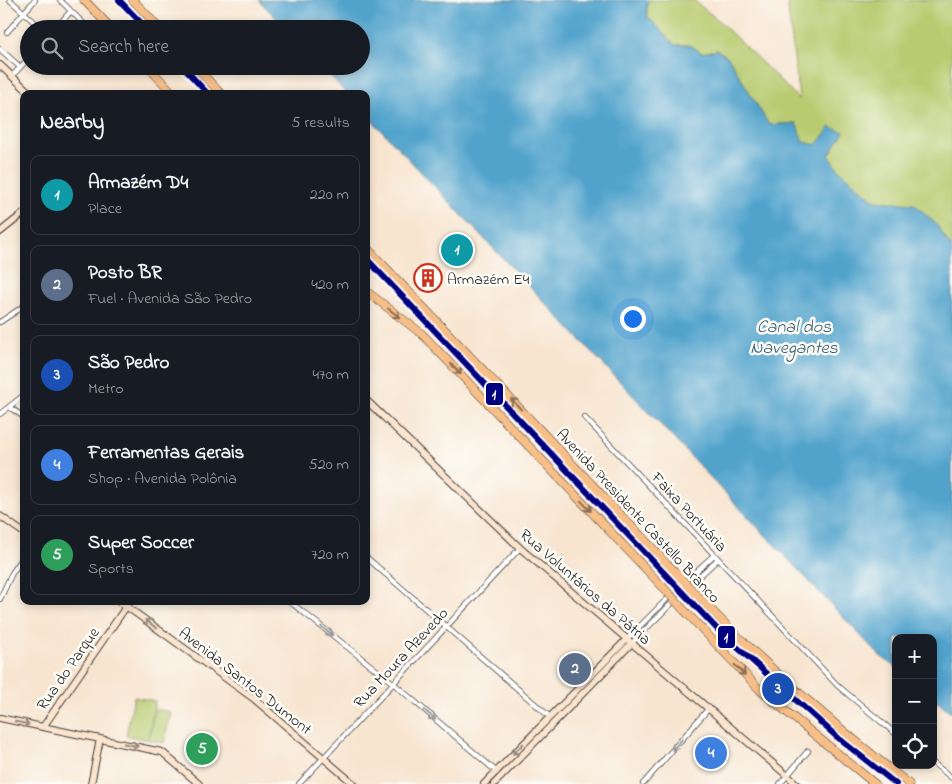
<!DOCTYPE html>
<meta charset="utf-8">
<style>
:root{--surface:#171b24;--page:#242831;--text:#f1f3f6;--muted:#9ea1a6;--line:#363941;--accent:#c8321e}
body{margin:0;font-family:"Indie Flower",sans-serif;background:var(--page);color:var(--text)}
.controls{position:absolute;right:15px;bottom:15px;display:grid;overflow:hidden;border-radius:10px;box-shadow:0 2px 8px #0003}
.controls button{width:45px;height:45px;display:grid;place-items:center;padding:0;border:0;border-bottom:1px solid var(--line);background:var(--surface);color:var(--text);font:25px sans-serif}
.you{position:absolute;left:632px;top:318px;width:18px;height:18px;margin:-12px;border:4px solid #fff;border-radius:50%;background:#1a73e8;box-shadow:0 0 0 8px #1a73e833}
.badge{display:grid;place-items:center;width:32px;height:32px;border-radius:50%;background:var(--accent);color:#fff;font-size:16px;font-weight:700}
.pin{position:absolute;translate:-50% -50%;border:2px solid #fff;box-shadow:0 1px 5px #0006}
.list{margin:0;padding:0;list-style:none}
h2{display:flex;justify-content:space-between;align-items:center;height:65px;margin:0;padding:0 20px;font-size:21px}
h2 small{font-size:16px;font-weight:400;color:var(--muted)}
.list li{display:grid;grid-template-columns:32px 1fr auto;gap:15px;align-items:center;box-sizing:border-box;height:80px;margin:0 10px 10px;padding:0 10px;border:1px solid var(--line);border-radius:10px}
.list b{display:block;font-size:19px;white-space:nowrap}
.list p{margin:0;font-size:16px;white-space:nowrap;color:var(--muted)}
.list em{font-size:16px;font-style:normal;color:var(--muted)}
.icon{flex:none;width:28px;height:28px;fill:none;stroke:currentColor;stroke-width:2;stroke-linecap:round;stroke-linejoin:round}
.map{position:relative;flex:none;width:952px;height:784px;overflow:hidden}
.search{position:absolute;background:var(--surface);box-shadow:0 2px 8px #0003;left:20px;top:20px;width:350px;height:55px;display:flex;align-items:center;gap:12px;box-sizing:border-box;padding:0 18px;border-radius:28px;color:var(--muted);font-size:19px}
.panel{position:absolute;background:var(--surface);box-shadow:0 2px 8px #0003;left:20px;top:90px;width:350px;height:515px;border-radius:10px}
.map>svg:first-child{display:block}
.green{fill:#b8cb6f;stroke:#6a7446}
.water{fill:#51a3cc;stroke:#366074}
.lines{fill:none;stroke-linecap:round;stroke-linejoin:round}
.street-tunnel{stroke:#cbbdac;stroke-width:4.5;stroke-dasharray:4.5 2;stroke-linecap:butt}
.street-casing{stroke:#3d3a37;stroke-width:6}
.secondary-casing{stroke:#3d3a37;stroke-width:8}
.primary-casing{stroke:#3d3a37;stroke-width:9}
.street{stroke:#fff;stroke-width:4.5}
.secondary{stroke:#fce5cf;stroke-width:6}
.primary{stroke:#f7be88;stroke-width:8}
.primary-bridge-casing{stroke:#3d3a37;stroke-width:9;stroke-linecap:butt}
.primary-bridge{stroke:#f7be88;stroke-width:8}
.metro-1-casing{stroke:#fdfcf7;stroke-width:10}
.metro-1{stroke:#000080;stroke-width:6}
.oneway{stroke:#8a6d52}
.oneway2{stroke:#978b7e}
.oneway3{stroke:#999}
.labels{text-anchor:middle;stroke-width:5;stroke-linejoin:round;paint-order:stroke}
.poi-label{font-size:16px;fill:#1c1c1c;stroke:#fdfcf7;text-anchor:start}
.street-label{font-size:16px;fill:#1c1c1c;stroke:#fdfcf7}
.water-label{font-size:18px;font-style:italic;fill:#366074;stroke:#fdfcf7}
.line-badge{stroke:#fdfcf7;stroke-width:2}
.badge-label{font-size:14px;text-anchor:middle;font-weight:bold;fill:#fff}
</style>
<div class="map">
<svg width="952" height="784" viewBox="0 0 952 784">
<rect width="100%" height="100%" fill="#fdfcf7"/>
<filter id="ink" filterUnits="userSpaceOnUse"><feTurbulence type="fractalNoise" baseFrequency=".02" numOctaves="2"/><feDisplacementMap in="SourceGraphic" scale="10" xChannelSelector="R" yChannelSelector="G"/><feConvolveMatrix kernelMatrix="1 2 1 2 8 2 1 2 1" color-interpolation-filters="sRGB"/></filter>
<filter id="wash" filterUnits="userSpaceOnUse"><feTurbulence type="fractalNoise" baseFrequency=".0096" numOctaves="4" result="noise"/><feDisplacementMap in="SourceGraphic" scale="20" xChannelSelector="R" yChannelSelector="G"/><feGaussianBlur stdDeviation="1.12" result="paint"/><feColorMatrix in="noise" values="0 0 0 0 0 0 0 0 0 0 0 0 0 0 0 0 0 1.4 0 .05"/><feComposite in="paint" operator="in"/></filter>
<g filter="url(#wash)">
<rect width="100%" height="100%" fill="#f7e5d0"/>
<path class="green" d="M650,0h43l25,20 81,79 -12,-99h165v249l-16,-25 -22,-20 -39,-3 -37,-32 -9,-14 15,-24 -27,14 -14,-3 -7,-19 -27,2 -41,-68 -11,-7 -15,3 -13,-8h-14l-28,-29v-14z
M134,697l21,4 -7,39 -22,-5z
M155,709l16,3 -7,31 -15,-3z"/>
<path class="water" d="M259,0h391l-3,3v13l28,29h14l13,8 15,-3 11,7 41,68 27,-2 7,19 14,3 13,-18 14,5 -15,23 9,14 37,32 39,3 22,20 16,25v464l-19,-15v-60h-37v30l-18,-14 -512,-540v-20h-19l-26,-28h40v-37h-75z"/>
</g>
<g filter="url(#ink)">
<g class="lines">
<path class="street-tunnel" d="M669,597l21,-20
M675,600l19,-19"/>
<defs>
<path id="street" d="M10,0l32,29
M60,0l29,29
M55,29l16,-18
M7,32l28,-32
M0,49l20,18
M12,76l17,-18
M0,322l24,-16
M9,407l15,10
M0,414l24,-19
M584,417l194,205
M366,557l184,160
M690,577l24,-22
M694,581l24,-22
M0,599l12,-26 12,-17
M289,601l104,82 104,89
M779,623l59,63 58,48
M626,640l42,-42
M631,644l41,-41
M933,763l19,15
M299,784l221,-236
M643,784l66,-76
M780,784l28,-33"/>
<path id="secondary" d="M0,65l31,29
M0,232l24,-19
M366,400l154,148 277,236
M0,516l24,17
M119,601l134,97 101,86
M0,718l162,34 37,32
M43,727l87,-126
M91,784l9,-45
M484,784l142,-144
M494,784l137,-140"/>
<path id="primary" d="M84,0l28,29
M133,0l27,29
M147,66l27,28
M195,66l26,28
M366,247l309,325
M366,291l56,43 239,251
M697,595c65,69 137,130 212,189
M683,609l78,82 114,93"/>
</defs>
<use href="#street" class="street-casing"/>
<use href="#secondary" class="secondary-casing"/>
<use href="#primary" class="primary-casing"/>
<use href="#street" class="street"/>
<use href="#secondary" class="secondary"/>
<use href="#primary" class="primary"/>
<defs>
<path id="primary-bridge" d="M675,572l22,23
M661,585l22,24"/>
</defs>
<use href="#primary-bridge" class="primary-bridge-casing"/>
<use href="#primary-bridge" class="primary-bridge"/>
<defs>
<path id="metro-1" d="M119,0l28,29
M182,66l26,28
M366,258l352,372 119,107 59,47"/>
</defs>
<use href="#metro-1" class="metro-1-casing"/>
<use href="#metro-1" class="metro-1"/>
</g>
<defs><path id="oneway-shaft" d="M-6 0H5M1.5-3L5.5 0L1.5 3" fill="none" stroke-width="1.6" stroke-linecap="round" stroke-linejoin="round" transform="scale(1.25)"/></defs>
<g class="oneway">
<use href="#oneway-shaft" transform="translate(394 313) rotate(37)"/>
<use href="#oneway-shaft" transform="translate(456 369) rotate(46)"/>
<use href="#oneway-shaft" transform="translate(516 404) rotate(-133)"/>
<use href="#oneway-shaft" transform="translate(586 506) rotate(46)"/>
<use href="#oneway-shaft" transform="translate(740 670) rotate(45)"/>
</g>
<g class="oneway2">
<use href="#oneway-shaft" transform="translate(151 624) rotate(-144)"/>
<use href="#oneway-shaft" transform="translate(22 723) rotate(11)"/>
<use href="#oneway-shaft" transform="translate(131 745) rotate(12)"/>
<use href="#oneway-shaft" transform="translate(518 749) rotate(135)"/>
</g>
<g class="oneway3">
<use href="#oneway-shaft" transform="translate(327 631) rotate(38)"/>
<use href="#oneway-shaft" transform="translate(430 715) rotate(41)"/>
<use href="#oneway-shaft" transform="translate(677 745) rotate(131)"/>
</g>
</g>
<defs>
<symbol id="building-ring" viewBox="-11 -11 22 22"><circle r="9.5" fill="#fdfcf7" stroke="#c8321e" stroke-width="1.5"/><path d="M-4-6H4V6H1V3H-1V6H-4ZM-2.5-4.3h1.7v1.8h-1.7ZM.8-4.3h1.7v1.8H.8ZM-2.5-1h1.7V.8h-1.7ZM.8-1h1.7V.8H.8Z" fill="#c8321e"/></symbol>
</defs>
<g fill-rule="evenodd">
<use href="#building-ring" x="412" y="262" width="32" height="32"/>
</g>
<g class="labels">
<g class="poi-label">
<text x="447" y="284">Armazém E4</text>
</g>
<g class="street-label">
<text transform="translate(690 511) rotate(47)" y="6">Faixa Portuária</text>
<text transform="translate(639 515) rotate(47)" y="6">Avenida Presidente Castello Branco</text>
<text transform="translate(586 586) rotate(41)" y="6">Rua Voluntários da Pátria</text>
<text transform="translate(400 657) rotate(-47)" y="6">Rua Moura Azevedo</text>
<text transform="translate(67 668) rotate(-55)" y="6">Rua do Parque</text>
<text transform="translate(246 680) rotate(38)" y="6">Avenida Santos Dumont</text>
</g>
<g class="water-label">
<text x="794" y="332">Canal dos<tspan x="794" dy="21">Navegantes</tspan></text>
</g>
</g>
<g class="line-badge">
<rect x="485" y="382" width="19" height="24" rx="5" fill="#000080"/>
<rect x="717" y="625" width="19" height="24" rx="5" fill="#000080"/>
</g>
<g class="badge-label">
<text x="494" y="399">1</text>
<text x="726" y="642">1</text>
</g>
</svg>
<div class="controls">
<button>+</button>
<button>−</button>
<button><svg class="icon" aria-label="locate" viewBox="0 0 24 24"><circle cx="12" cy="12" r="6"/><path d="M12 2v4M12 18v4M2 12h4M18 12h4"/></svg></button>
</div>
<div class="you"></div>
<div class="pin badge" style="left:457px;top:250px;background:#0f9aa8">1</div>
<div class="pin badge" style="left:575px;top:669px;background:#5c6f8a">2</div>
<div class="pin badge" style="left:778px;top:689px;background:#1a4fb4">3</div>
<div class="pin badge" style="left:711px;top:753px;background:#3f7fe0">4</div>
<div class="pin badge" style="left:202px;top:749px;background:#2e9e5b">5</div>
<div class="search"><svg class="icon" aria-label="search" viewBox="0 0 24 24"><circle cx="10" cy="10" r="6"/><path d="M15 15l6 6"/></svg>Search here</div>
<section class="panel">
<h2>Nearby<small>5 results</small></h2>
<ul class="list">
<li><span class="badge" style="background:#0f9aa8">1</span><div><b>Armazém D4</b><p>Place</p></div><em>220 m</em></li>
<li><span class="badge" style="background:#5c6f8a">2</span><div><b>Posto BR</b><p>Fuel · Avenida São Pedro</p></div><em>420 m</em></li>
<li><span class="badge" style="background:#1a4fb4">3</span><div><b>São Pedro</b><p>Metro</p></div><em>470 m</em></li>
<li><span class="badge" style="background:#3f7fe0">4</span><div><b>Ferramentas Gerais</b><p>Shop · Avenida Polônia</p></div><em>520 m</em></li>
<li><span class="badge" style="background:#2e9e5b">5</span><div><b>Super Soccer</b><p>Sports</p></div><em>720 m</em></li>
</ul>
</section>
</div>
